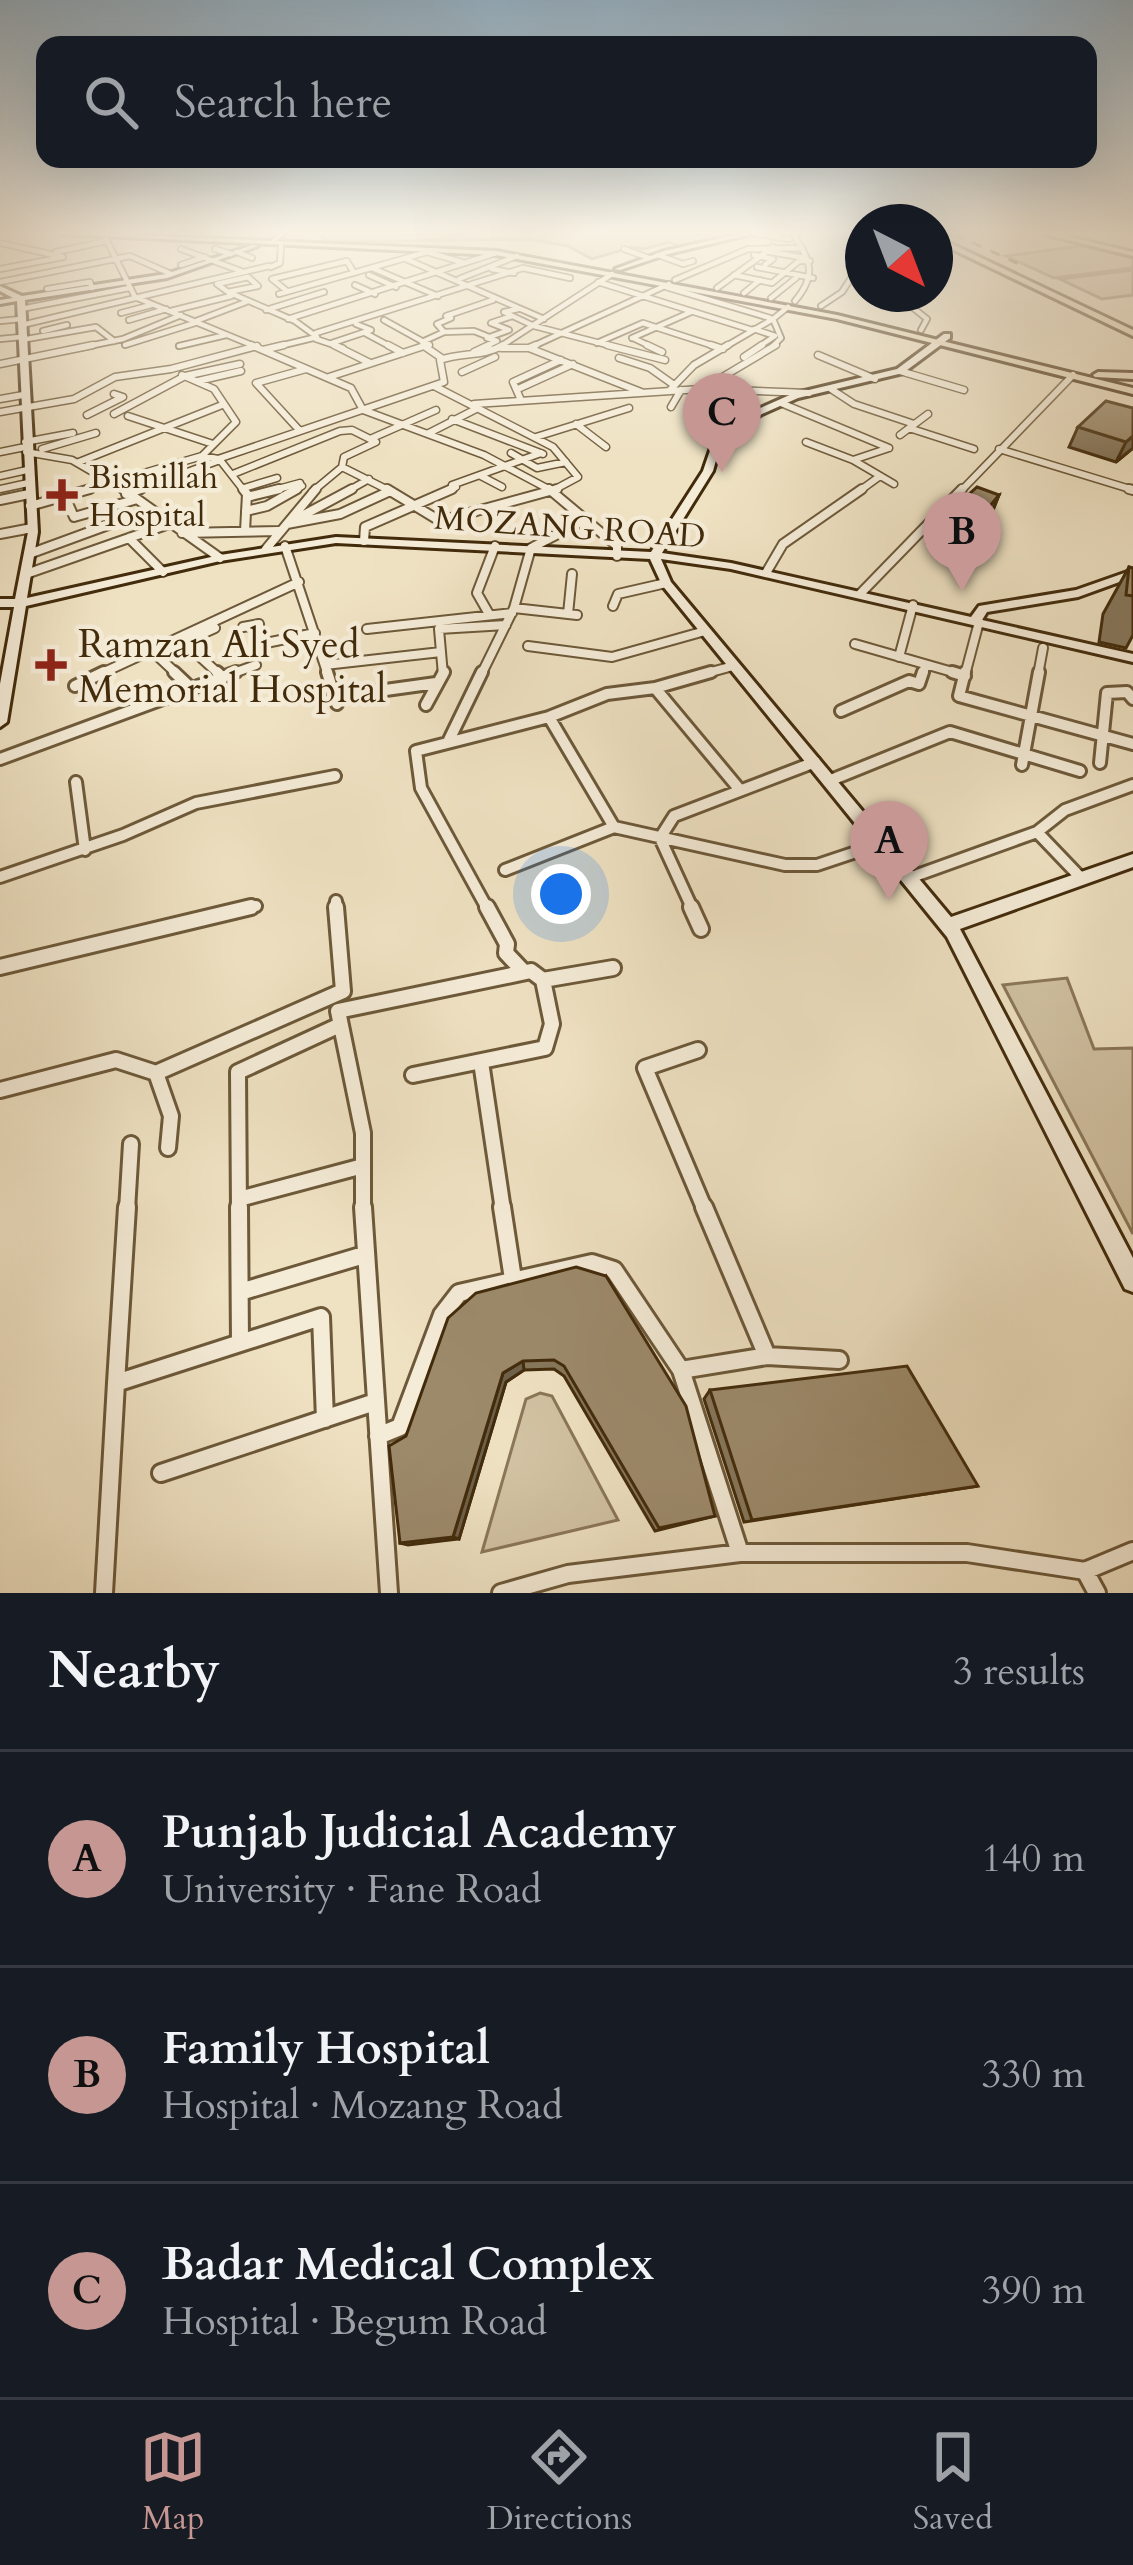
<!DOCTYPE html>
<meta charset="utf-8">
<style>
:root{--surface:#171b24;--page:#242831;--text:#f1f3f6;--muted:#9ea1a6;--line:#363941;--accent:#c59692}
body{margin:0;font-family:Cardo,serif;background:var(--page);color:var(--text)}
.compass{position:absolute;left:845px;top:204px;width:108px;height:108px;border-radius:50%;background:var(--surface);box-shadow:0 12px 48px #0002;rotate:138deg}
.you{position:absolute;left:561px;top:894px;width:42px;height:42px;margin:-30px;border:9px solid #fff;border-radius:50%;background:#1a73e8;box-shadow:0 0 0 18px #1a73e833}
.badge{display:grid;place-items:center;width:78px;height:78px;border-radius:50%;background:var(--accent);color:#111;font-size:39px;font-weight:700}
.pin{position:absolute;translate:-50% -99px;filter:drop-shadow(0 3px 6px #0008)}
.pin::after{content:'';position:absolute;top:63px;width:42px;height:36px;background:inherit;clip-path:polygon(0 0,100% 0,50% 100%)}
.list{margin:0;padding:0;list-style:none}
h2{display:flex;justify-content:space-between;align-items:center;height:156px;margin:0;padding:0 48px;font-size:51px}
h2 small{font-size:39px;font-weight:400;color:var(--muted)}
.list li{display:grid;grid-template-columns:78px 1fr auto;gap:36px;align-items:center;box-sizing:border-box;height:216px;padding:0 48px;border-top:3px solid var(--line)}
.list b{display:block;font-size:45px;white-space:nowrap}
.list p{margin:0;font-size:39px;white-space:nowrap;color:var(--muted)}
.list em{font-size:39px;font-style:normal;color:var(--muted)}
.icon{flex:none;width:66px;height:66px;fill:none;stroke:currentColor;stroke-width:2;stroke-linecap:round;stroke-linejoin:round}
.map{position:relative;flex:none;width:1133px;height:1593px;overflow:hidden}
.search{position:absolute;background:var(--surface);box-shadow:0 12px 48px #0002;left:36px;right:36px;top:36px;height:132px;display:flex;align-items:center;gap:30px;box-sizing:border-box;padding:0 42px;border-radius:24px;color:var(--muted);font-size:45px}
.sheet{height:804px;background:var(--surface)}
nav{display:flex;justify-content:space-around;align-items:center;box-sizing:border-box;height:168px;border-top:3px solid var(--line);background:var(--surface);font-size:33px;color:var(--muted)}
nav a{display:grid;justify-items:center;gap:6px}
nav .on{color:var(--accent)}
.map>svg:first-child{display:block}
.green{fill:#d2c3a4;stroke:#8a7758;stroke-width:3}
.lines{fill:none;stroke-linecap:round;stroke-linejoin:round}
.street-far5-casing{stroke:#6d5939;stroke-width:8}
.street-far4-casing{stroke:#6d5939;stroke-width:9}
.street-far3-casing{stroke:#6d5939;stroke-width:12}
.street-far2-casing{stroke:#6d5939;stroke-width:16}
.street-far1-casing{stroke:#6d5939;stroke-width:20}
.street-casing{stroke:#6d5939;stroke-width:22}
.secondary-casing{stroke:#422b0b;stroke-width:6}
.primary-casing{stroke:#422b0b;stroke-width:6}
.street-far5{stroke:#f5ecd8;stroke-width:4.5}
.street-far4{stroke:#f5ecd8;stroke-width:6}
.street-far3{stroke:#f5ecd8;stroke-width:8}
.street-far2{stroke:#f5ecd8;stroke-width:10}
.street-far1{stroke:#f5ecd8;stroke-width:14}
.street{stroke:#f5ecd8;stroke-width:16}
.secondary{fill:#f5ecd8;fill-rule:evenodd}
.primary{fill:#efe2c3;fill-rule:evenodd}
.rail{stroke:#422b0b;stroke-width:3;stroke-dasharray:10 10;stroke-linecap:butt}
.wall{fill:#86775c;stroke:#422b0b;stroke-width:3}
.shaded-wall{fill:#6d614b;stroke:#422b0b;stroke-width:3}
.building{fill:#9c8a6b;stroke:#422b0b;stroke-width:3}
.poi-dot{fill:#8f2418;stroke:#f5ecd8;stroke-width:4.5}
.labels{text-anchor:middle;stroke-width:9;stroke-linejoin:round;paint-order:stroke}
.far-poi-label{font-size:33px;fill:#422b0b;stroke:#f5ecd8;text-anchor:start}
.far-street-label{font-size:33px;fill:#422b0b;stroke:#f5ecd8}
.poi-label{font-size:39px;fill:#422b0b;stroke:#f5ecd8;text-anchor:start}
</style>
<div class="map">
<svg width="1133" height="1593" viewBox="0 0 1133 1593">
<rect width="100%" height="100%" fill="#efe2c3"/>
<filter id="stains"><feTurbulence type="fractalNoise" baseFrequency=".00167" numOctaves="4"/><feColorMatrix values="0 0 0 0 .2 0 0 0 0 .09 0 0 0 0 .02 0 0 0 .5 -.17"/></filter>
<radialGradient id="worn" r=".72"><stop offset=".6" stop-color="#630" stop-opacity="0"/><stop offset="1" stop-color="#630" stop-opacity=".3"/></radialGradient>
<path class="green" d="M318,234h423l-56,15 -16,-7 -25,7 -12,-2 -40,12 -24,-13 -38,-7 -201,3z
M1081,246l52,12v10l-79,10 -48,-22z
M1133,270v25l-31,4 -42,-20z
M1067,978l27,71 39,-1v186l-130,-249z
M540,1393l12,3 66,124 -136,32 44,-153z"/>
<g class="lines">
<defs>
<path id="street-far5" d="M757,234l32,5
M793,234c18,27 24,41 2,67
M106,239l29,58 124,51
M0,243l63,14
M181,249l60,22
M215,249l16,5
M624,249l25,9
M765,251l40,7
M56,252l50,-11
M237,252l15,6
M427,252l38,11
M658,255l25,9 10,-3
M754,255l19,4 -8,6
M406,259l138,60
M181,265l24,-8
M271,267l9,-4 1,-17
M757,267l56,11
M372,268l66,28
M0,269l63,-12
M492,269l22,4
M369,275l27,12
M734,275l38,8 27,-22h11
M248,277l10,9 -30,6 -11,-8z
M459,279l58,-23
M675,280l73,-31 54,-1
M0,282l130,-26 41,18
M598,282l154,48
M355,285l20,9
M666,287l104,31
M717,288l56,-41
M47,289l43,-7 2,6
M287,291l-15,-12 75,-18 7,12
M228,292l67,29 22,16
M744,293l16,-13
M279,294l155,-44
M896,294l31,25 -6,11
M771,298l25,-20
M821,306l21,-14 13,-20h8
M21,309l108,-21
M518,309l-14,3 30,14 85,22
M266,310l58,-18
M171,311l60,-15
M121,313l30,-8
M288,319l208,-66
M129,320l37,-11
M384,320l45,25 -2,3
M0,321l21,-2
M196,321l50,-19
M22,325l247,-59
M754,329l21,7 -18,12
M43,331l24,-6
M444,332l30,-1 15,6
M316,333l207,-65 47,10
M365,333l28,15
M632,338l59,-26
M633,338l21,10
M0,339l21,-2
M316,339l27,9
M21,340l75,-13 18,14
M422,342l22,-10 -7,-8 14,-6 -5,-2 47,-16
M332,343l39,-13 -15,-6
M597,343l46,-20 77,25
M125,345l73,-23
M179,346l47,-11
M79,348l44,-9 58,-24
M250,348l7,-2
M271,348l46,-11
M418,348l6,-2
M482,348l15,-7 -10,-3 22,-8 -18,-7 21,-7
M498,348l114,-74
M529,348l140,-64
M723,348l50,-29
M771,348l10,-10 -8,-19 15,-12"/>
<path id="street-far4" d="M251,345l100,43 12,22 121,45 70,37
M334,345l36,18
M388,345l15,8
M429,345l-5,1 19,13
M607,345l58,15
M647,345l15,7
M711,345l12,4
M501,348h28l112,44
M529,348l7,-3
M263,350l21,-5
M474,352l15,-7
M818,355l57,24
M744,357l18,-12
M619,358l31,10 24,17
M0,364l93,-19
M900,371l64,19
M462,372l33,-15
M182,375l32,14 22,33 -34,34
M329,377l95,-31
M198,381l43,-10
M434,386l119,61 25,30 -28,15
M704,388l72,-43
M518,389l55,-25
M831,389l23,15 60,20
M669,391l25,-26 34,-20
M520,398l-7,-16 48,-22
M0,399l23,-4
M781,403l108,45
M474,404l227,-15 108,4
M671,407l10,-17
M0,412l74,-13 41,-22 56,-8 86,-23
M114,414l71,-38 55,-12
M87,415l36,-18 -9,-3
M128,416l85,28
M452,419l91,35
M576,424l30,23
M909,428l65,21
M300,431l-44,-48 50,-14
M429,433l49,-25
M900,435l28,-21
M536,437l93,-29
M25,442l48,-9
M806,442l47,18 41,24
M42,449l54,-16
M999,449l134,41
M0,452l25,-5
M26,452l46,8 55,32
M511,453l26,15 29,-6
M853,460l36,-12
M79,462l143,-57
M342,467l50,25
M233,474l107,-43 12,-1 18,9
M0,476l27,-6
M481,476l21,11
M244,488l33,-10
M0,489l28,-6
M79,492l123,-36 16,3 226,-77 -4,-22c22,-8 44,-3 63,-15
M133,492l87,-32 25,32
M267,492l33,-9
M292,492l10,-6
M312,492l30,-25 2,-10 32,-15 -6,-3 66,-29
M346,492l23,-13
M445,492l11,-5 -4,-2 89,-32
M858,492l22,-16
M960,492l113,-117"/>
<path id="street-far3" d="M123,489l97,69
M243,489l4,5 -2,37
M387,489l53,32 117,-32
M549,489l68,57v10
M1129,489l4,1
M126,494l15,-5
M65,496l9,21 60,-17
M247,497l32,-8
M0,500l29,-6
M30,506l60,-17
M246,511l21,-5 30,-17
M300,517l52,-28
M287,524l53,-10 50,-23
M182,533l97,-2
M0,534l32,-6
M129,538l34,34
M364,541l1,-14 87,-38
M285,546l43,129
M266,549l50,-60
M29,554l120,-44
M766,573l17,-29 79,-55
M26,574l143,-50
M860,594l102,-105
M613,606l5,-12 48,-11
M514,608l63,7
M489,614l-12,-21 18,-47
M568,614l4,-40
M243,627l16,-3 2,20 54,-11
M215,628l-31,14 36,33
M367,629l145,-16
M855,644l108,31
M528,646l84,11 93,-26
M150,649l28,26
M899,657l14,-52
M325,665l116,-13
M98,675l201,-93
M228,675l28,-10
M443,675l-4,-46 67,-4
M481,675l33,-67 17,-60 56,-29
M700,675l33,-9
M922,675l4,-10
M965,675l14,-53
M1038,675l5,-27"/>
<path id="street-far2" d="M174,672l18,17
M217,672l6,6
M327,672l10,32
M952,672l13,4
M965,672l-6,24 174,48
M75,686l29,-14
M655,688l85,102
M335,697l101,-14
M426,705l18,-33
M841,711l68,-30 10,3 4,-12
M549,717l65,110
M449,740l33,-68
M0,759l236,-87
M1100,763l7,-70 20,-1 6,7
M1022,765l17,-93
M831,780l119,-48 130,39
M76,782l9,68
M1037,832l44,46
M505,870l109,-43 171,38h32l63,-21
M0,877l123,-42 73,-32 139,-27
M909,878l128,-46 28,-22 68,-25
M336,901l1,9
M239,910l17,-4
M488,910l-67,-122 -5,-37 133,-34 58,-23 48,-6 56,-16
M693,910l-33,-72 14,-22 141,-54"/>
<path id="street-far1" d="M487,907l20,37 -1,9 18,19
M691,907l10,22
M0,967l251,-60
M543,980l70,-12
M698,1050l-53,18 60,142
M481,1062l22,148
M156,1073l15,43 -3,32
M0,1090l116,-30 40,13 187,-82 -7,-84
M239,1199l124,-33
M127,1210l4,-66
M239,1210l-1,-138 102,-47
M363,1210v-77l-25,-122 193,-40 12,9 9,44 -7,24 -132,27"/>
<path id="street" d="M239,1207l1,136
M363,1207l26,386
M502,1207l11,72
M704,1207l63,149 -86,14 59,183
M240,1292l124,-37
M767,1356l72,4
M116,1383l11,-176
M378,1436l22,-9 42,-112 17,-22 133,-30 22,7 67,100
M161,1473l214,-71
M1085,1571l12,22
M104,1593l12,-210 205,-66 4,102
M501,1593l67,-19 172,-21h227l118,18 48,-20"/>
<path id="secondary" d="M278,234h7l-11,8h-4z
M739,234h12l-83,20 -48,16 -5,-1 49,-18z
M253,245l5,1 -91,32 -142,22 13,232 -11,66 193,-43 116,-18 315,15 52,-81 12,-35 41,-26 36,-16 105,-25 47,-35h6v4l-47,35 -105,25 -36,16 -40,25 -9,32 -51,82 69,10 240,54 8,-11 97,-16 57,-20v7l-55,20 -91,15 -5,8 151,34v8l-402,-93 -70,-10 10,23 280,335 182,-63v13l-173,62 173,329v34l-8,-3 -178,-352 -285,-352 -12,-26 -314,-16 -116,18 -194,45 -19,116 -7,5v-43l14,-77h-14v-8h15l13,-67 -11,-231 -17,3v-4l13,-2 -13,-7v-5l22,10 144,-22z"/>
<path id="primary" d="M62,234h54l380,17 341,64 296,73v6l-296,-75 -341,-64z
M1044,234h13l76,18v4z
M935,236l198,94v6l-198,-95z
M1098,372l35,1v6l-38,-2 -2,-2z"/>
</defs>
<use href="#street-far5" class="street-far5-casing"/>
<use href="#street-far4" class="street-far4-casing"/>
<use href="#street-far3" class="street-far3-casing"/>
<use href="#street-far2" class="street-far2-casing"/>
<use href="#street-far1" class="street-far1-casing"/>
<use href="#street" class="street-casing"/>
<use href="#secondary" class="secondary-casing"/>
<use href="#primary" class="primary-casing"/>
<use href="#street-far5" class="street-far5"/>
<use href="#street-far4" class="street-far4"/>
<use href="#street-far3" class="street-far3"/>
<use href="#street-far2" class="street-far2"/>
<use href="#street-far1" class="street-far1"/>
<use href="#street" class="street"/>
<use href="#secondary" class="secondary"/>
<use href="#primary" class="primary"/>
<path class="rail" d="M954,234l65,30"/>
</g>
<path class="wall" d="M1133,408v40l-17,14 -47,-15 9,-20z
M999,495l-6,15 -19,24h-7l-11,10 -6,-2 -8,6 -15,-5 6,-16z
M1129,567l4,1v67l-7,13 -27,-6 4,-28z
M606,1276l109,240 -60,15 -91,-155 -10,-7 -30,1 -18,12 -47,157 -51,6 -8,-2 6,-107z
M710,1390l268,96 -234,36 -40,-123z"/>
<path class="shaded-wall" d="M1133,436v12l-17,14 10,-20z
M999,495l-6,15 -19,24 6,-16z
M973,518l-6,16 -11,10 6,-15z
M956,526l-6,16 -8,6 6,-15z
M523,1361l1,9 -18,12 -47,157 -6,-2 50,-164z"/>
<path class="building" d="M1106,401l27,7v28l-7,6 -48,-15z
M977,487l22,8 -19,23h-7l-11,11 -6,-3 -8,7 -15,-6z
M1129,567l4,1v28l-7,-1z
M576,1267l30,9 80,130 29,110 -56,12 -95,-162 -10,-6 -31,1 -20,12 -50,164 -53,6 -11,-97 17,-10 42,-118 28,-25z
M907,1366l71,120 -226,34 -42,-130z"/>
<linearGradient id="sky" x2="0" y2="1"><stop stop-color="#93aec0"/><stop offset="0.51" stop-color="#f8f2e4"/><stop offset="1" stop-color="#f8f2e4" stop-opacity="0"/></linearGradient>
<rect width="1133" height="457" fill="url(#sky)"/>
<g class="poi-dot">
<path d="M56 477h12v12h12v12h-12v12h-12v-12h-12v-12h12z"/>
<path d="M45 647h12v12h12v12h-12v12h-12v-12h-12v-12h12z"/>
</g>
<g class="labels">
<g class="far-poi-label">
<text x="89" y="488">Bismillah<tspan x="89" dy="38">Hospital</tspan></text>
</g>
<g class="far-street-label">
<text transform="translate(570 526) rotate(4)" y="12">MOZANG ROAD</text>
</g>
<g class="poi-label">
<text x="78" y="657">Ramzan Ali Syed<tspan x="78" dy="45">Memorial Hospital</tspan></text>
</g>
</g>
<rect width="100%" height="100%" filter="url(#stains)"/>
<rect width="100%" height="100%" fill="url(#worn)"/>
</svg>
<svg class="compass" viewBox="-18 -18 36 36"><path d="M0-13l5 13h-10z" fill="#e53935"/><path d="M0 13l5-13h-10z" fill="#9ea1a6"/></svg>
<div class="you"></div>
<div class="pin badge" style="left:889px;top:900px">A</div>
<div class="pin badge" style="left:962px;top:591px">B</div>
<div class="pin badge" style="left:722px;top:472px">C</div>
<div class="search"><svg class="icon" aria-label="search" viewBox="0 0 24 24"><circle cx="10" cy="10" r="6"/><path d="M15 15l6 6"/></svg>Search here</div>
</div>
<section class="sheet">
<h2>Nearby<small>3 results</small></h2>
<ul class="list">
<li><span class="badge">A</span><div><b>Punjab Judicial Academy</b><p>University · Fane Road</p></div><em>140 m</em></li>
<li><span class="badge">B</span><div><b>Family Hospital</b><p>Hospital · Mozang Road</p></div><em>330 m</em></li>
<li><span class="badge">C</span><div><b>Badar Medical Complex</b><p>Hospital · Begum Road</p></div><em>390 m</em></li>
</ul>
</section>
<nav>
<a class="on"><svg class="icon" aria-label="map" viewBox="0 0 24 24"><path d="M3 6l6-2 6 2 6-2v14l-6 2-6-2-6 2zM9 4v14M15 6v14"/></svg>Map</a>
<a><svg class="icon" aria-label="directions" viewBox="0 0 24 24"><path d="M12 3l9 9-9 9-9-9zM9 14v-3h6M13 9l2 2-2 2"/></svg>Directions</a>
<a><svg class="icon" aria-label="saved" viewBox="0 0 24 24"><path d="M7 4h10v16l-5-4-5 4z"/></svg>Saved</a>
</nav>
